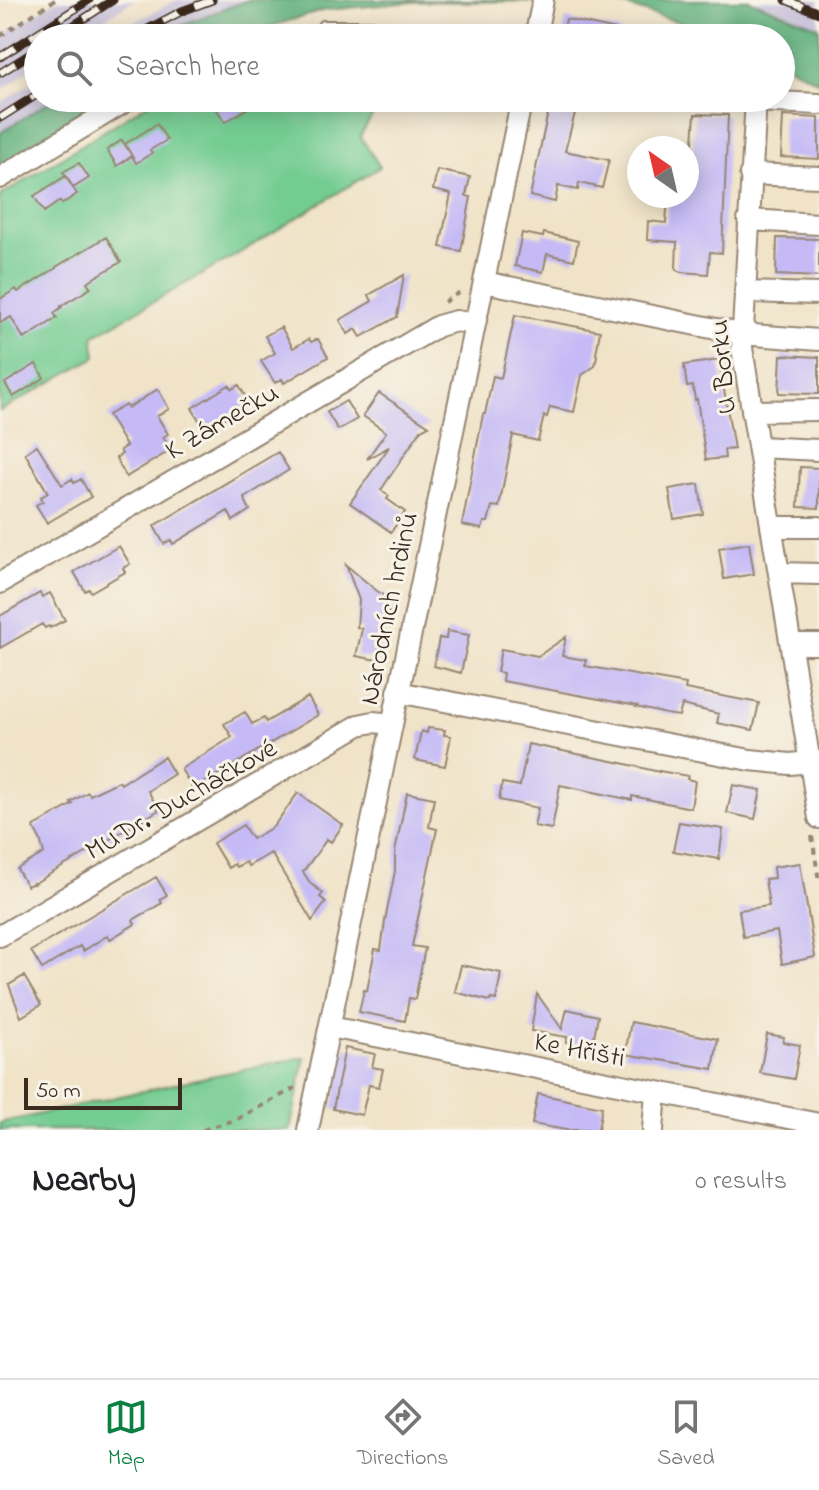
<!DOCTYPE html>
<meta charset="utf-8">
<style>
:root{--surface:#fff;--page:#f6f6f6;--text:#202124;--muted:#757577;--line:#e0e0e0;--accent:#0b8043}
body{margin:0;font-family:"Indie Flower",sans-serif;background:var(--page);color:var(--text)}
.compass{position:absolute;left:627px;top:136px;width:72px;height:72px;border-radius:50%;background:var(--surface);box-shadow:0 4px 20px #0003;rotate:326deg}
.scale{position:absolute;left:24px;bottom:20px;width:158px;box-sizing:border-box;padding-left:8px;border:4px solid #3b2a1e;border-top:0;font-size:22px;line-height:28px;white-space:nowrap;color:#3b2a1e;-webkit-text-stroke:6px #f7f3e8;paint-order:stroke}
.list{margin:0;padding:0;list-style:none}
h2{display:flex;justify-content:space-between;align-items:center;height:104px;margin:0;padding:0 32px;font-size:34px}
h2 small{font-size:26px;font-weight:400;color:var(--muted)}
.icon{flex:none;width:44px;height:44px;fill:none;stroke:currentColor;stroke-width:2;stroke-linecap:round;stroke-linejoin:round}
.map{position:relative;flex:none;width:819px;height:1130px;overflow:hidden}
.search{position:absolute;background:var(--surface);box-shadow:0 4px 20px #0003;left:24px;right:24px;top:24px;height:88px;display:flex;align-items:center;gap:20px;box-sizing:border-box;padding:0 28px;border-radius:44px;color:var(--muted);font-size:30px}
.sheet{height:248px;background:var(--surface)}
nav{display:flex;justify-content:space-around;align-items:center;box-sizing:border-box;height:112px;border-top:2px solid var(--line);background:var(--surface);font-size:22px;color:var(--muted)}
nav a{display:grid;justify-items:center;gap:4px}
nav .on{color:var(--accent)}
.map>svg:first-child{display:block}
.industrial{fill:#c7c0d9}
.green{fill:#73cc92;stroke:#577b58;stroke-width:2}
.forest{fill:#5eb07c;stroke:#4c6d4d;stroke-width:2}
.building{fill:#c5baf6}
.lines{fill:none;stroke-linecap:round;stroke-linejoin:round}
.service-casing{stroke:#968673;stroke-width:14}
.minor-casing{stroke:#968673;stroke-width:24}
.path{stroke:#968673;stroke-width:4;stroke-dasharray:6 6;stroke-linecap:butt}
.service{stroke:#fff;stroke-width:10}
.minor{stroke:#fff;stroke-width:20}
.rail-casing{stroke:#3b2a1e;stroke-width:9}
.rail{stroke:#f7f3e8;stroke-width:6;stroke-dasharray:18;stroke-linecap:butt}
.labels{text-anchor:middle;stroke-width:6;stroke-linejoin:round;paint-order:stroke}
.street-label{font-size:28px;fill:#3b2a1e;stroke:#f7f3e8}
</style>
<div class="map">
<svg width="819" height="1130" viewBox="0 0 819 1130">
<rect width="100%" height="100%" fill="#f7f3e8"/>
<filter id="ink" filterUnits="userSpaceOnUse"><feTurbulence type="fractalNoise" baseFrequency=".0125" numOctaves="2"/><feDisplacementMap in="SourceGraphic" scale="16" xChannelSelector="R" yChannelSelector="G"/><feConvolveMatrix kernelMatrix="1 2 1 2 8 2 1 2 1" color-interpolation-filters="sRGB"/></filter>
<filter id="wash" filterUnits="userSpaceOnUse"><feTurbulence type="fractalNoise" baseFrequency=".006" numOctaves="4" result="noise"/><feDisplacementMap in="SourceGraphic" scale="32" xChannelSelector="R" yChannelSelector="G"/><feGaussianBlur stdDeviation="1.8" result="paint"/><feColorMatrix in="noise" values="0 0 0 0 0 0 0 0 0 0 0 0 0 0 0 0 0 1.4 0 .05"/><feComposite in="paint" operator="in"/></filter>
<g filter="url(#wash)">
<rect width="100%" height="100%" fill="#f0e3c8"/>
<path class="industrial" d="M57,0h77l-60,38h-36v23l-24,21 -14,8v-53z
M177,0h71l-61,23 -29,15h-54z
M749,0h70v27l-38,-16z
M38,79v19h17l-55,35v-30z"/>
<path class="green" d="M157,98h226l-23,38 20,31 -142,87 -145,82 3,21 -96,54v-215z
M305,1057l-15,73h-290v-7l192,-43z"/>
<path class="forest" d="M248,0h501l70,27v55l-38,-20v-24h-51l-107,-33 -63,-4 -146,1 -88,8 -96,28h-72l29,-15z
M55,98h52l-107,68v-33z"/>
<g id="blocks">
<path class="building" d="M566,19l55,12v7h-59z
M226,98h39l-40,24 -11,-17z
M551,98h28l-14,53 44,9 -7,28 -23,-5 -1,7 -20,-4 -3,16 -25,-6z
M695,114l33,1 -6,138 -12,-1 -2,22 -28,-2 -4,-4 1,-26 -30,-2 1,-19 18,2 2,-27h19v-11h3z
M783,116l36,2v41l-38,-2z
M157,124l10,16 -17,10 2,3 -16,10 -11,-19z
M122,140l10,16 -15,10 -10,-16z
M79,163l10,15 -16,10 -10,-16z
M437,170l33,7 -4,19 5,1 -10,54 -21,-4 11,-53 -18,-4z
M66,176l11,18 -15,10 -2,-3 -16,11 -10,-16z
M522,233l21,4 1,-4 34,8 -4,19 -27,-6 -4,18 -28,-6z
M106,237l15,25 -34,20 4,6 -30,18 1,1 -8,6 3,5 -33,21 -13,-22 -11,6v-24l16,-10 2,3 38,-24v-1z
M777,238l42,1v38l-43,-2z
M404,275l-7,42 -36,20 -5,-8 -8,5 -8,-14 32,-19 -3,-6z
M515,315l85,16 -4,23 1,2 -2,10 -13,9 -8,37 -24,-5 -3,10 -3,-1 -6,25 -25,-6 -14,72 -7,-1 -4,16h-4l-2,7 -20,-4 21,-111h2l8,-38 8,2z
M281,327l12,21 16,-9 2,3 7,-3 10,18 -44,26 -2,-4 -7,4 -14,-22 14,-8 -10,-17z
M781,355l38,2v37l-40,-1z
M719,360l15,89 -10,1 1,8 -19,2 -9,-61 -2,1 -2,-14 -6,1 -3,-22z
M36,364l8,14 -31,19 -8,-14z
M229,385l3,4 7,-4 10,18 -44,27 -13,-22z
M158,389l11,20 -12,7 11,18 -5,3 8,13 -45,27 -10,-19 6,-4 -2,-4 6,-4 -18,-31 18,-10 2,3z
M379,393l50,33 -8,4 -40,60 8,6 -2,3 18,13 -14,20 -41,-29 39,-56 -22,12 19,-27 -23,-16z
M346,401l11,18 -19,11 -11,-18z
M37,445l25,40 10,-6 2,4 7,-4 10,18 -44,26 -11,-18 7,-4 -2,-4 7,-4 -23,-40z
M278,452l11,18 -45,28 6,12 -17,11 -5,-10 -55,33 -2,-4 -7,4 -10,-18z
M800,467l19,1v40l-21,-1z
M699,484l4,30 -29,5 -5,-30z
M749,543l5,31 -30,5 -5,-31z
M119,546l11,18 -7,4 2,4 -34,20 -2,-3 -4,2 -11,-19z
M346,565l31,26 13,8 -3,23 -2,-1 -8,39 -21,-4 6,-27 -5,-2 2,-27z
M40,593l2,4 8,-4 15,27 -15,8 -1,-2 -4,2 -3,-4 -42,24v-32z
M447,631l22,4 -8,38 -27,-7 5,-28 7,1z
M566,637l-4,19 24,4 -1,6 101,18 -1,5 74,14 -6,27 -36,-7 2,-9 -37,-9 -3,11 -13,-2 -30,-7 1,-1 -135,-25 1,-8 -6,-1 4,-23 37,7z
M308,697l10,18 -125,74 -12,-20 51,-32 -8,-13 21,-12 7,12 12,-6 2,4z
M428,728l17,2 -1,5 7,1 -6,30 -30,-6 6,-29 6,2z
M528,744l94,19 37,9v-1l29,5 -1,3 8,2 -4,27 -59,-12v4l-72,-15 -8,44 -18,-3 4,-18 -39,-8 3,-17 18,3z
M164,757l10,17 -26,17 11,19 -126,74v-1l-6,3 -10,-17 27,-16 -4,-14 -7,-12 40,-23 -2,-2 17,-10 2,3 29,-14 2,3z
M733,785l28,5 -6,29 -28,-6z
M298,793l45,32 -12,17 -4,-3 -24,33 8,12 12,9 -3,4 6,5 -14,19 -41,-68 -23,13 -2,-4 -10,5 -2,-3 -6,4 -15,-25 30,-18 9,14 21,-12z
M407,793l27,5 -5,29 8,2 -25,117 13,2 -10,51 -6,-1 -4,23 -46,-9 5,-22 3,1 8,-42 6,1 4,-29 10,-50v-19z
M679,822l44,7 -4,30 -46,-8z
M800,863l15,94 -33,7 -5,-33 -34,6 -4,-27 30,-4 -4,-27 9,-1 -1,-11z
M156,877l11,18 -7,4 2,4 -29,17 2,4 -25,15 -2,-4 -25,16 -3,-5 -38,23 -11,-18z
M461,965l40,8 -5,27 -5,-1 -1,2 -35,-9z
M24,976l17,29 -20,12 -12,-32z
M537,994l25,35 5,-20 31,7 -6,31 -26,-5 1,-5 -36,-6z
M631,1022l87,17 -5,30 -88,-15z
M767,1034l17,3 -1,5 17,3 -6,34 -34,-6z
M345,1048l30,6 -3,13 11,2 -4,18 -10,-2 -7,30 -29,-6z
M538,1094l64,13 -4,23h-32l-34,-6z"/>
</g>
</g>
<g filter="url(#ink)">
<use href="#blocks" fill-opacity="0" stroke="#968673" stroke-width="2"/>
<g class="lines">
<defs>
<path id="service" d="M323,26h46l87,12"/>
<path id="minor" d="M535,38l8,-38
M756,98l-14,250 77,470
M755,101l64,3
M750,174l69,3
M0,178l131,-80
M748,220l71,4
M484,282l257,52 78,6
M745,292l74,2
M752,411l67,-1
M758,447l61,3
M771,527h48
M779,573l40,1
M0,583l438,-257 18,-5 19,3
M791,644h28
M398,692l352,68 40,4 29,-3
M0,936l359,-211 14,-3 19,2
M330,1027l489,97
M308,1130l214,-1032
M653,1130l3,-38"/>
</defs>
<use href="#service" class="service-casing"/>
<use href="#minor" class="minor-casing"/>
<path class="path" d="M0,36l55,-36
M272,38l37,-9
M444,302l16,-10
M812,836l7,45
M203,1130l34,-11 58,-31"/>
<use href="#service" class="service"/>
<use href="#minor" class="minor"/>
<defs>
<path id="rail" d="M786,0l33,13
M54,38l59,-38
M131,38l51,-27 30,-11
M0,57l89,-57
M0,73l38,-24
M0,118l38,-24"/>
</defs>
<use href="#rail" class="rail-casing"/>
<use href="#rail" class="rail"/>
</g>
</g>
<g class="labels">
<g class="street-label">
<text transform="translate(721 367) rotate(-95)" y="10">U Borku</text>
<text transform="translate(221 420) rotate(-30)" y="10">K Zámečku</text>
<text transform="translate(387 608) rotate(-78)" y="10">Národních hrdinů</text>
<text transform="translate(180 798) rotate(-30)" y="10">MUDr. Ducháčkové</text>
<text transform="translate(580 1048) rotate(11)" y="10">Ke Hřišti</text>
</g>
</g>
</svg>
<svg class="compass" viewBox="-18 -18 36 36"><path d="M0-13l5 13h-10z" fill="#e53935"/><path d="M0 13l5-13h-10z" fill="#757577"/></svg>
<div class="scale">50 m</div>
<div class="search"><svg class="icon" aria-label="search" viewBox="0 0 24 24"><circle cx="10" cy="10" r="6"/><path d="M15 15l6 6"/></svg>Search here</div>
</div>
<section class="sheet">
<h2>Nearby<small>0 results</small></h2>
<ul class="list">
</ul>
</section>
<nav>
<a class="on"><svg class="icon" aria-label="map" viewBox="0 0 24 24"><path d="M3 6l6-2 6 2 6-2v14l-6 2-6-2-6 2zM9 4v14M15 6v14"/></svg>Map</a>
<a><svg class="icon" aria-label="directions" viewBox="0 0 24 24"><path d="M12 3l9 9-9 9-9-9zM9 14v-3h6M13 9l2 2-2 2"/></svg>Directions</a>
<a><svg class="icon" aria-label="saved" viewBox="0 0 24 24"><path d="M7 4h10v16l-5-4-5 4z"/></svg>Saved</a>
</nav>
